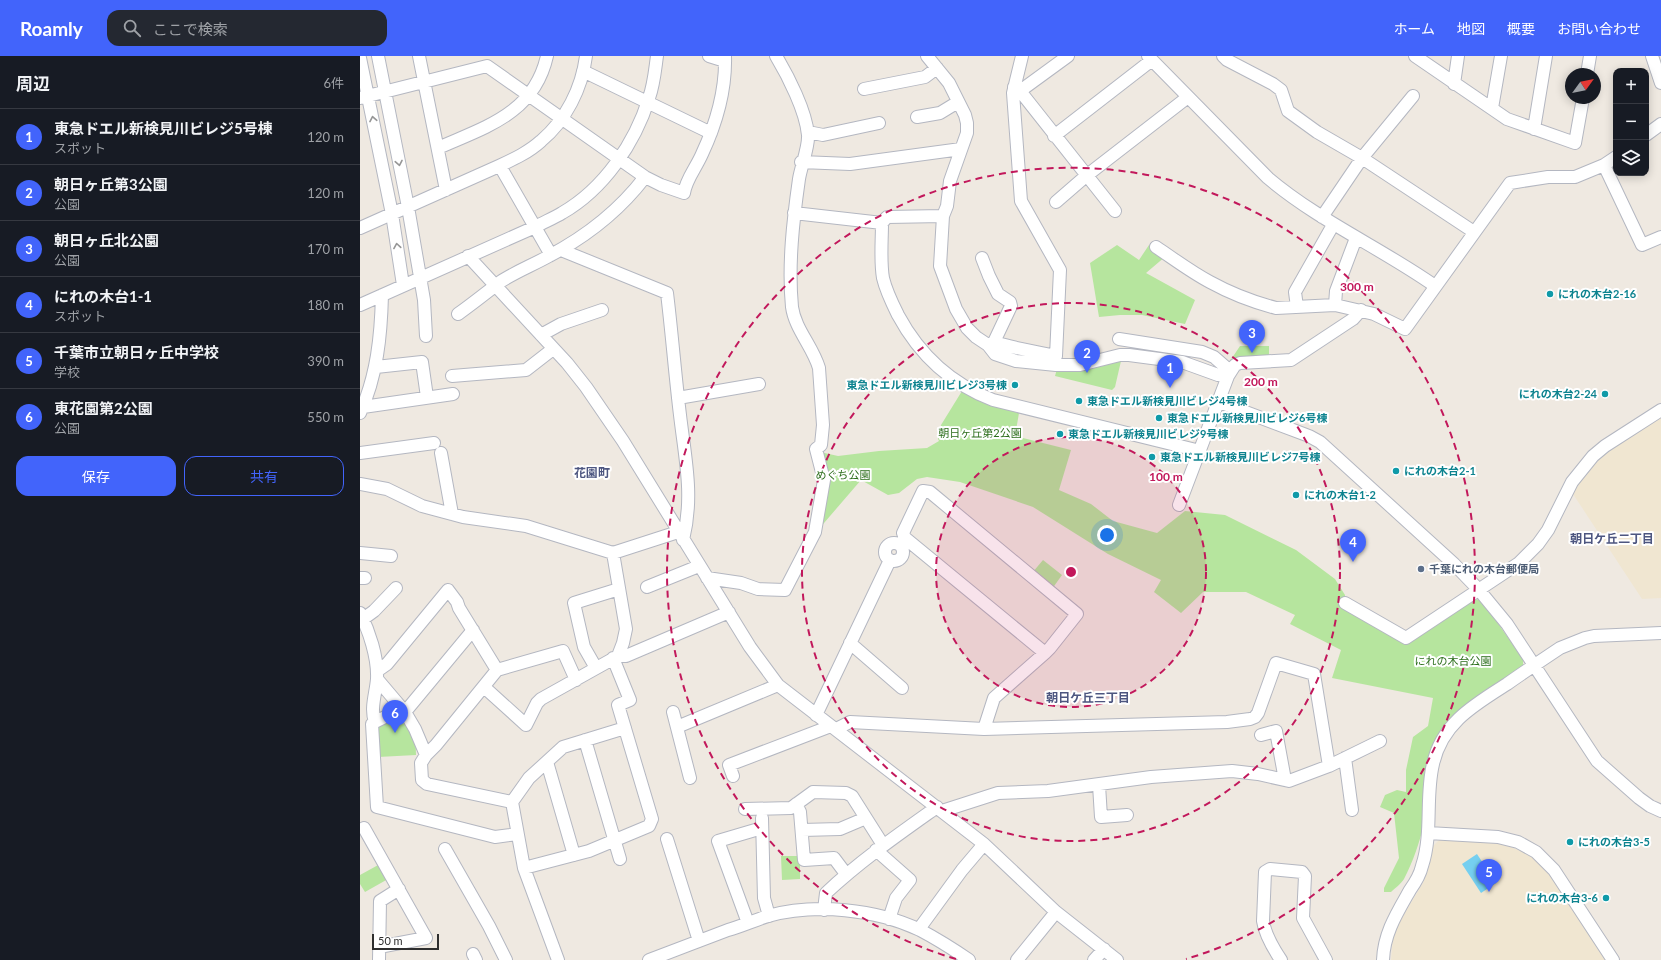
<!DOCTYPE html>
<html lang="ja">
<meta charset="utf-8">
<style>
:root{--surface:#171b24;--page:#242831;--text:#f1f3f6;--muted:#9ea1a6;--line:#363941;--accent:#4264fb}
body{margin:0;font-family:Lato,"Noto Sans JP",sans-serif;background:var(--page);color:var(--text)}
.controls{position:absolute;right:12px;top:12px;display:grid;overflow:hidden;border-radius:8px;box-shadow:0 2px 10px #0003}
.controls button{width:36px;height:36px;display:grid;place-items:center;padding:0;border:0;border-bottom:1px solid var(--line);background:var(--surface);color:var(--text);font:20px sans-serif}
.compass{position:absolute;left:1205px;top:12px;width:36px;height:36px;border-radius:50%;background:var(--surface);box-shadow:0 2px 10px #0003;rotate:57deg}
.scale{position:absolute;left:12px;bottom:10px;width:67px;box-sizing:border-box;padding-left:4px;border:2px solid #2e2e2e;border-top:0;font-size:11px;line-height:14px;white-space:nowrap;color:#2e2e2e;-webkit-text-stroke:3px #fff;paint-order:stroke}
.you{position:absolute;left:747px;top:479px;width:14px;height:14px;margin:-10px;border:3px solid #fff;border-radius:50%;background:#1a73e8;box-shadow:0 0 0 6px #1a73e833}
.badge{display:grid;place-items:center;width:26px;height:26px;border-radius:50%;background:var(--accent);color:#fff;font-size:13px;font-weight:700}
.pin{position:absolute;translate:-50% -33px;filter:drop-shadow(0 1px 2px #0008)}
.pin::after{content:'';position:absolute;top:21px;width:14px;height:12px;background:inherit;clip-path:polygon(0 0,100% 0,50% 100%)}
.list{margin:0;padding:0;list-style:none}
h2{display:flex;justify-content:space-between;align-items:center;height:52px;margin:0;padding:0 16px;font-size:17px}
h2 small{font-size:13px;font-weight:400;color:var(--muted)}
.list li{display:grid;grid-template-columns:26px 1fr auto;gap:12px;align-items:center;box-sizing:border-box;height:56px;padding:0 16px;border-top:1px solid var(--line)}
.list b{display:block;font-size:15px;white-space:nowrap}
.list p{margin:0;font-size:13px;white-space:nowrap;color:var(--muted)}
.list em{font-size:13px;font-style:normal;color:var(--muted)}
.actions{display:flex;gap:8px;padding:12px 16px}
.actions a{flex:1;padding:9px 0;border:1px solid var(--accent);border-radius:12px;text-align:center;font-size:14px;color:var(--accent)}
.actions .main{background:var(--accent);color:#fff}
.icon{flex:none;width:22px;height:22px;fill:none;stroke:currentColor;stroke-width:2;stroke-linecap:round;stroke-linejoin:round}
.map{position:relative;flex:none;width:1301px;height:904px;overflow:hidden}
header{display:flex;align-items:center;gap:24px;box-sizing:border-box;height:56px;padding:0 20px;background:var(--accent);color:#fff}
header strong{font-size:19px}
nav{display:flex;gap:22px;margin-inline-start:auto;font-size:14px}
.search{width:280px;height:36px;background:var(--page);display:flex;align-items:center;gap:10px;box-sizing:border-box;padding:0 14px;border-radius:12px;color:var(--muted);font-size:15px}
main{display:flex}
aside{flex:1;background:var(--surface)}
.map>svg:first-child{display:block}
.education{fill:#f0e6d1}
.green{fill:#b6e59e}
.water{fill:#75cff0}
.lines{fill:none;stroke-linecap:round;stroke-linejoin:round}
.minor-casing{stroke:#b4b7c1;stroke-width:14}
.minor{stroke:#fff;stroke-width:12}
.oneway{stroke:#969696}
.ring{fill:none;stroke:#c2185b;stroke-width:2;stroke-dasharray:7 5}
.culture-dot{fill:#0f9aa8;stroke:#fff;stroke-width:1.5}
.service-dot{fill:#5c6f8a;stroke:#fff;stroke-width:1.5}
.labels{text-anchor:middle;stroke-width:4;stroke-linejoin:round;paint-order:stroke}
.culture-label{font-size:11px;font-weight:bold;fill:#0d838f;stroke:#fff;text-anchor:start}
.park-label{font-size:11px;fill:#2c6e1b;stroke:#fff}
.service-label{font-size:11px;font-weight:bold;fill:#4e5e75;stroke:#fff;text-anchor:start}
.neighbourhood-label{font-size:12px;font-weight:bold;fill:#4d5680;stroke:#fff}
.centre{fill:#c2185b;stroke:#fff;stroke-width:2}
.ring-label{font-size:12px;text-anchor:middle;font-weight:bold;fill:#c2185b;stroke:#fff;stroke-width:4;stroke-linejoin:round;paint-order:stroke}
</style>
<header>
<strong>Roamly</strong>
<div class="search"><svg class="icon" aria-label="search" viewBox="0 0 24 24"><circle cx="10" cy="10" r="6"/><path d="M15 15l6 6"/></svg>ここで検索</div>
<nav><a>ホーム</a><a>地図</a><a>概要</a><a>お問い合わせ</a></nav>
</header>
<main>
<aside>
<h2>周辺<small>6件</small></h2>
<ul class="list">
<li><span class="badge">1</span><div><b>東急ドエル新検見川ビレジ5号棟</b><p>スポット</p></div><em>120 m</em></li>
<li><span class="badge">2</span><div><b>朝日ヶ丘第3公園</b><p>公園</p></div><em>120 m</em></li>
<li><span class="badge">3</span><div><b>朝日ヶ丘北公園</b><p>公園</p></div><em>170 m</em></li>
<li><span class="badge">4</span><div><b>にれの木台1-1</b><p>スポット</p></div><em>180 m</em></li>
<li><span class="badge">5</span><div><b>千葉市立朝日ヶ丘中学校</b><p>学校</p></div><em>390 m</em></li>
<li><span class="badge">6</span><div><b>東花園第2公園</b><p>公園</p></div><em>550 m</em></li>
</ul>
<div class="actions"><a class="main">保存</a><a>共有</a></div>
</aside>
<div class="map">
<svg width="1301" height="904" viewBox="0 0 1301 904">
<rect width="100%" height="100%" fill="#efe9e1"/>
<path class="education" d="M1301,360v182l-19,1 -69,-105 7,-13 21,-24z
M1079,784l64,4 20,8 10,6 14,13 59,89h-215l2,-25 7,-14 23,-38 6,-16 4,-21z"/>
<path class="green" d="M757,189l22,15 10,-15 17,11 -20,17 49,27 -10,24 -43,-9h-22l-21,2 -9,-54z
M880,290h29v13l-39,2z
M761,305l-6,26 -3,3 -57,-14 2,-7z
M602,335l22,12 35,10 -4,23 56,14 -12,40 32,14 22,17 44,12 28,-22 40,4 71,35 39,29 10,16v8l62,38 64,-41 11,-1 8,13 33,47v7l-2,1v3l-79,61c-9,47 -15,105 -38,148 -3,5 -9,9 -13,13h-7v-4l15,-30 -5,-45 -14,-6 5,-12 12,-5 9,2v-22l7,-33 15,-11 5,-28 -101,-20 9,-28 -51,-26 5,-9 -49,-23h-43l-22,21 -27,-21 7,-12 -53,-26 -75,-47 -73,-25 -33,-5 -10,2 -18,14 -11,2 -27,-15 -43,50 2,-78 18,4 41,-5 48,-3 12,-7 -1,-2 3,-14z
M683,504l19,15 -10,14 -20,-16z
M38,663c17,13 18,14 18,36l-38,2 -1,-31z
M421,800h19v23l-18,1z
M20,808l8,15 -23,13 -5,-8v-9z"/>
<path class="water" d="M1117,798l19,29 -15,10 -19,-29z"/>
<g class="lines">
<defs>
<path id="minor" d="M18,0l30,151 16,93 2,36
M59,0l27,134
M349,0l16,5
M567,0l22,27 16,32 2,8v10l-17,48 -3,25 -4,10 -3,50 16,43 11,19 9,9 12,8 6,-3c21,7 41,9 62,14l4,-86 -39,-69 -8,-108 9,-37
M788,0l120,122c51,43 113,70 167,108
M863,0l4,4 46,24 8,6 7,21 29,21 45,26 112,74
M1055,0l92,63 68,24 8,-45
M1292,0l9,27
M0,2l32,156 11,71
M223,15l128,62
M1227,18l3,-18
M1094,28l4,-28
M654,31l6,4 95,120
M504,33l61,-12 12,-9
M660,35l48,-35
M0,42l127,-32 158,111 16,8 23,8c2,-14 12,-25 18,-39 14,-30 24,-65 23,-98
M1132,52l9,-52
M557,61l23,-4 18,-11
M1174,73l12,-73
M448,76l15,3 56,-12
M1286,79l15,-11
M694,80l98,-76
M78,92c47,-21 96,-34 109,-92
M441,106l49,2 111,-15
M1244,109l38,80 19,-8
M140,110l51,89
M696,146l30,-26 102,-79
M434,157l88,10c0,18 -2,38 1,55 3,13 9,25 15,37 21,39 53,69 95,85l207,51
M962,161l40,-59 51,-62
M522,167l5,-6 56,-1
M0,172l139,-62c15,-7 30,-14 42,-25 25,-21 41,-53 45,-85
M796,191c18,12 35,25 54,35 20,11 43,20 66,26l59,-3 39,9 31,15 105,-146 38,-6h27l29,-12 12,-8
M201,194l106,43c5,41 8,81 13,122 5,43 14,81 3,125
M108,200l99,107 19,24 37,54 127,206 28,38 206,159 72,68 61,48
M622,202l7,18 9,18 12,8 1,4 -17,36
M0,249l175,-78c9,-5 19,-9 27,-14 42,-24 73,-70 87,-115 5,-14 6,-28 8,-42
M975,249l1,-14 20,-53
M937,251l-2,-15 38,-67
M98,258c14,-10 28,-21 42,-32 15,-10 33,-17 49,-26 38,-20 70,-45 96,-79
M181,279l20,-11 41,-14
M759,283l83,13 12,5 16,14
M628,289l7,9 21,7 40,4h24l40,-10h9l53,7 36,13 10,1
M16,311l46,-5 5,35
M92,320l74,-6 27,-21
M318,342l81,-14
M859,346l90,34 11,6 134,122 25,26 28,34 90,137 42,37 11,8 11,5
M3,351l90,-13
M0,357c17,-37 21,-77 22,-118
M0,397l74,-10
M81,397l11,61
M0,428l27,5 35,17 41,11 63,9 87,27 65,-21
M819,449l49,-129 7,-11 5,-2 51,-3 62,-41 8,-9
M525 496a9 9 0 1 1 18 0a9 9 0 1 1-18 0Z
M0,497l31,3
M0,522h5
M347,522l34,5 17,6 27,1 30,-58 9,-52 -8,-31 5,-4 2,-20 -4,-57c-6,-21 -24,-39 -27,-61 -4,-42 1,-86 7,-128 2,-13 10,-32 9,-44 -2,-24 -20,-59 -32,-79
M287,531l52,-21
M985,547l61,35 113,-75 19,-19 10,-14 24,-48 21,-26 12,-10 56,-36
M0,557c9,18 18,44 17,66 -1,14 -7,29 -2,43l-3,2 5,83 118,30 22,-3
M3,563l11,-8 22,-23
M490,587l52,45
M685,597l-140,-115 -2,-5 20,-42 7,1 147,122 -27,34 -5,5 -51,45 -10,31 243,-7 23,-3 5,-2 3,-4 18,-50 38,11 15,92
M258,600h8l103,-44
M236,612l-12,-21 -10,-44 45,-14
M17,615l10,-7 61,-74 9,12 2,6 38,62
M17,623l28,33 10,17 11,26 -5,8 1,17 5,4 85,18
M124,631l42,38 11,-22 4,-4 77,-43 5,-13 3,-14 -13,-76
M313,656l17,66
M456,659l74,-155
M15,666l10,-5 14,-1 6,-4 68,-82
M317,671l101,-42
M476,673l14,-7 134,7
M901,679l15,-4 9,49
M225,684l35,119
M66,699l10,-10 61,-75 66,-19 13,29
M985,702l7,52
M187,706l27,93
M373,720l-4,-11 102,-39
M739,729l2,32 26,-2
M436,748l4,8 4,48 30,-2 12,16
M385,753l46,-1 22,-16 33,1 6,3 31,49
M582,755l56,-18 50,-2 103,-14 81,-6 26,3 31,7 40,-15 51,-25
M402,762l2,80 5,18
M4,772l62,110 -47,9
M442,774l38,-1 26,-11
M1068,777l70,4 20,5 18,10 18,18 59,90
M307,783l32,102
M85,793l44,77 17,34
M516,794l34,30 -14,18 -7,21
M164,812l65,-17 60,-25 3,-7 -34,-114 12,-5 -17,-42
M464,854l2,-17c34,-32 73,-59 111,-86
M388,867l-30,-82 44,-13
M559,873l43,-59 22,-26
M113,898l3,6
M19,904l1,-59 19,-12
M198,904l-34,-92 -12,-66 17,-24 34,-31 62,-19
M289,904c26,-10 53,-20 79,-30 14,-4 27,-10 40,-14 47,-13 108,-7 152,14 17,9 33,19 49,30
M657,904l39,-48
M734,904l10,-11
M921,904c-8,-12 -16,-25 -18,-39l2,-49 5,-3 32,3 3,4 -2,42 23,42
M1023,904c1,-27 14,-47 27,-70 5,-7 10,-15 12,-24 11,-33 3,-69 11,-102 9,-41 41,-59 74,-80 17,-12 35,-24 53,-36l25,-10 9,-2 67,-3"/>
</defs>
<use href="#minor" class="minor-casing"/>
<use href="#minor" class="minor"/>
</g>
<defs><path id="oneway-chevron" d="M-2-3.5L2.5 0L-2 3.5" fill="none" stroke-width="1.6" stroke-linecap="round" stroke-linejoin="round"/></defs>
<g class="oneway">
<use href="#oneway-chevron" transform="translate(13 63) rotate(-101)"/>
<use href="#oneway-chevron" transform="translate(39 107) rotate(79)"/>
<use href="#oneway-chevron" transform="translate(37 190) rotate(-99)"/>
</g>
<circle cx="711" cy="516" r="135" fill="#c2185b" fill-opacity=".12"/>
<g class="ring">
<circle cx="711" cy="516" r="135"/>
<circle cx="711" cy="516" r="269"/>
<path d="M596 903A404 404 0 1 1 826 903"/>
</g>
<g class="culture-dot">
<circle cx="1190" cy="238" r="4"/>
<circle cx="655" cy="329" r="4"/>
<circle cx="1245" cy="338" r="4"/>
<circle cx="719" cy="345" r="4"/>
<circle cx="799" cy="362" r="4"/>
<circle cx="700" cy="378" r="4"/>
<circle cx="792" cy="401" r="4"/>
<circle cx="1036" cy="415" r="4"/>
<circle cx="936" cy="439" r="4"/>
<circle cx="1210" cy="786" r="4"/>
<circle cx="1246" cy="842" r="4"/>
</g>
<circle class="service-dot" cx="1061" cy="513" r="4"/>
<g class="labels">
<g class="culture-label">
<text x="1198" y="242">にれの木台2-16</text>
<text x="647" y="333" text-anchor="end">東急ドエル新検見川ビレジ3号棟</text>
<text x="1237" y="342" text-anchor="end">にれの木台2-24</text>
<text x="727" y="349">東急ドエル新検見川ビレジ4号棟</text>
<text x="807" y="366">東急ドエル新検見川ビレジ6号棟</text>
<text x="708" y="382">東急ドエル新検見川ビレジ9号棟</text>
<text x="800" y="405">東急ドエル新検見川ビレジ7号棟</text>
<text x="1044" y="419">にれの木台2-1</text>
<text x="944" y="443">にれの木台1-2</text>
<text x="1218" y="790">にれの木台3-5</text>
<text x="1238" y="846" text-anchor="end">にれの木台3-6</text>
</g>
<g class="park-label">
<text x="620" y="381">朝日ヶ丘第2公園</text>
<text x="483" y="423">めぐち公園</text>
<text x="1093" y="609">にれの木台公園</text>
</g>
<g class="service-label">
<text x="1069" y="517">千葉にれの木台郵便局</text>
</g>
<g class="neighbourhood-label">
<text x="232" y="421">花園町</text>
<text x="1252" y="487">朝日ケ丘二丁目</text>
<text x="728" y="646">朝日ケ丘三丁目</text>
</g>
</g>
<circle cx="711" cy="516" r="6" class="centre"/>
<g class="ring-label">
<text x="997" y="235">300 m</text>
<text x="901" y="330">200 m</text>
<text x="806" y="425">100 m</text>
</g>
</svg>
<div class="controls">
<button>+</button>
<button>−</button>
<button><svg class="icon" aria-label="layers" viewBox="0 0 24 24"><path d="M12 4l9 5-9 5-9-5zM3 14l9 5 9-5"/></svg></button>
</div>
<svg class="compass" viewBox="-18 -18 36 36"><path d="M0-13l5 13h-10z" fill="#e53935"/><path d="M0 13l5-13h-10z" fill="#9ea1a6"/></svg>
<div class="scale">50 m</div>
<div class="you"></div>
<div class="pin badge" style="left:810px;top:332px">1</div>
<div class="pin badge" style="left:727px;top:317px">2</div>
<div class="pin badge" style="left:892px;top:297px">3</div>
<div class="pin badge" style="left:993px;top:506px">4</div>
<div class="pin badge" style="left:1129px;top:836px">5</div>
<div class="pin badge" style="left:35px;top:677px">6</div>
</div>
</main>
